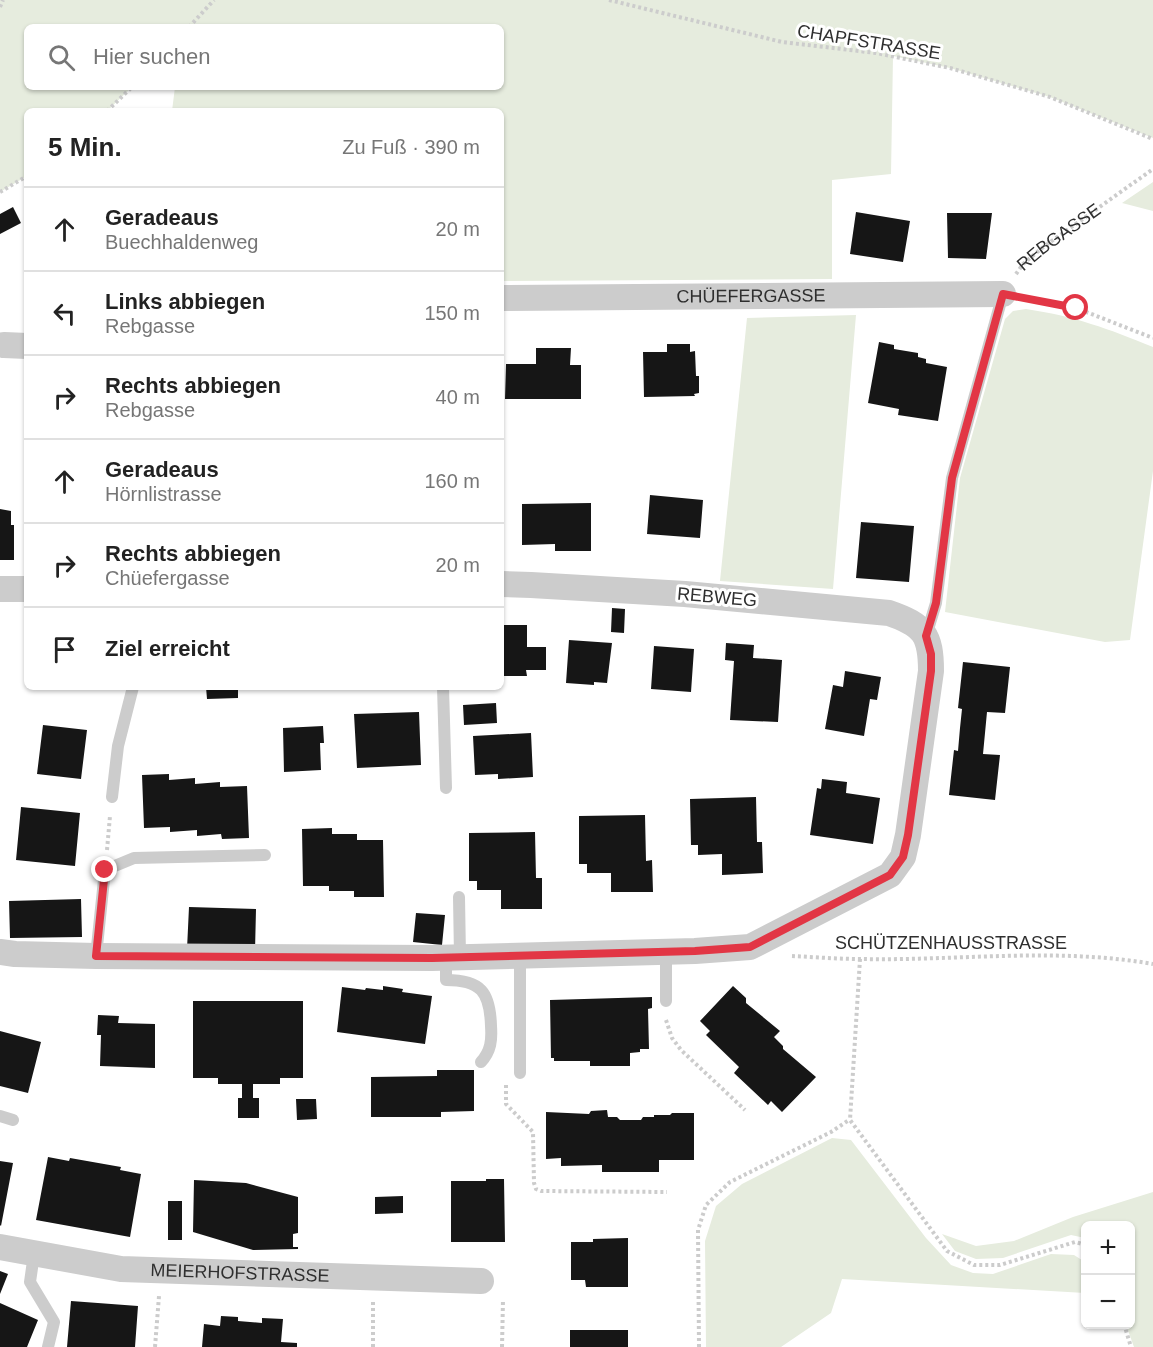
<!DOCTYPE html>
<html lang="de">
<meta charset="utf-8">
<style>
:root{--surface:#fff;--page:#f6f6f6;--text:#222;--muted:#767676;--line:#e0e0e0}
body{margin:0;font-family:Arial,sans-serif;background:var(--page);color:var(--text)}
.controls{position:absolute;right:18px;bottom:18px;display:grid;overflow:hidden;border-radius:9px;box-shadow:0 2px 4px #0004}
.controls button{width:54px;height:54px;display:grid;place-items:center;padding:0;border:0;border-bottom:2px solid var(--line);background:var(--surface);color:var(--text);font:30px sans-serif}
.stop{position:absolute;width:18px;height:18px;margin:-14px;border:4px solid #e23645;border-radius:50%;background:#fff}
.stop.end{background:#e23645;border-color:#fff;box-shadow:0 2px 6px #0008}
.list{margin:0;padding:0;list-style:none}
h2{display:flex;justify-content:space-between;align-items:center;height:78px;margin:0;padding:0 24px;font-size:26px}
h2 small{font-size:20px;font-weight:400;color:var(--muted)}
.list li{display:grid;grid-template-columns:39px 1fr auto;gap:18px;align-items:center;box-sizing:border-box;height:84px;padding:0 24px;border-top:2px solid var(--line)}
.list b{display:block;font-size:22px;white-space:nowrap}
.list p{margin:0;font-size:20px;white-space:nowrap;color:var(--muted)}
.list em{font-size:20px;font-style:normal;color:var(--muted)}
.icon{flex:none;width:33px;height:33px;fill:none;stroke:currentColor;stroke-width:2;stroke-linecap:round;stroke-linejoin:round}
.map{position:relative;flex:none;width:1153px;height:1347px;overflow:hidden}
.search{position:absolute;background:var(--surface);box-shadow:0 2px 4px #0004;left:24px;top:24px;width:480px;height:66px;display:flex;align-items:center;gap:15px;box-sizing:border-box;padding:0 21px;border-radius:9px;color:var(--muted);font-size:22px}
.panel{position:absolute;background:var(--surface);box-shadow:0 2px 4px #0004;left:24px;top:108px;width:480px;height:582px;border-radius:9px}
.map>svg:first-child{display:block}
.green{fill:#e6ecde}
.building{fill:#161616}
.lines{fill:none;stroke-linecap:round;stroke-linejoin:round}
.path{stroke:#ccc;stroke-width:4;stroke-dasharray:3 3;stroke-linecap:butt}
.lane{stroke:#ccc;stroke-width:12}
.street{stroke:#ccc;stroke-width:26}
.route{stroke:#e23645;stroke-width:8}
.labels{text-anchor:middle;stroke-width:6;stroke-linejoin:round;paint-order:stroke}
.street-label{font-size:18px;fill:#2f2f2f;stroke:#fff}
</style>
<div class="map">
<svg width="1153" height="1347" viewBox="0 0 1153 1347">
<rect width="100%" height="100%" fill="#fff"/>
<path class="green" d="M0,0h1153v138l-103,-41 -100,-29 -57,-12 -2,118 -59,6v99l-331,2v-170h-329l3,-24h326v-60h-474v60h105l-25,24h-80v65l-27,16z
M1153,182v29l-31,-8z
M1026,309c48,7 83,20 127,38v124l-23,169 -25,2 -160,-30 15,-134 45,-159 8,-8z
M856,315l-23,274 -113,-8 27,-263z
M832,1138l19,2 75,98 25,27 22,8 20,1 58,-20 23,1 11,7v31l-243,-14 -11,34 -50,34h-75l-1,-106 11,-35 26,-22z
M1153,1192v155h-19l-8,-22 4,-1v-98h-44l-1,12 -14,-3 -68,23 -27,1 -21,-8 -13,-17 34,12 38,-5 59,-24z"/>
<path class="building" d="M13,207l8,16 -21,11v-20z
M856,212l54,9 -7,41 -53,-8z
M947,213h45l-6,46 -38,-1z
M879,342l15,3v4l24,4v4l8,2v4l21,4 -9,54 -40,-6 1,-6 -31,-6z
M667,344h23v8l5,-1 1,25h3v17l-5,1 1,2 -51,1 -1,-45h24z
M536,348h35l-1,17h11v34h-76l1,-35h30z
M650,495l53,5 -3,38 -53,-4z
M591,503v48h-36v-7l-33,1v-41z
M0,509l11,2v14h3v35h-14z
M861,522l53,4 -5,56 -53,-4z
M612,608l13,1 -1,24 -13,-1z
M501,625h26v22h19v23h-20l1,6h-26z
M569,640l43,3 -5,40 -13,-1v3l-28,-2z
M726,643l28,2 -1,13 29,2 -4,62 -48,-2 4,-59 -9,-1z
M654,646l40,3 -3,43 -40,-3z
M963,662l47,5 -5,46 -18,-1 -4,42 17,1 -5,45 -46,-5 5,-45 4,1 2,-23 2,-19 -4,-1z
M845,671l36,6 -4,23 -7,-1 -6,37 -39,-7 8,-44 10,2z
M206,687h32v11l-31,1z
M496,703l1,20 -33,2 -1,-20z
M419,712l2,53 -64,3 -3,-54z
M43,725l44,5 -6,49 -44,-5z
M323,726l1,17h-4l1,27 -37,2 -1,-44z
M531,733l2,44 -35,2v-5l-23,1 -2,-39z
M169,774v6l26,-2v6l25,-2v5l27,-1 2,52 -27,1 -1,-5 -24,2v-6l-27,2v-5l-26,1 -2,-53z
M822,779l25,3 -1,11 34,5 -7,46 -63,-9 7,-47 4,1z
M756,797l1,45h5l1,31 -41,2v-21l-24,1v-10h-7l-1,-46z
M21,807l59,6 -5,53 -59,-6z
M645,815l1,46 6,-1 1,32h-42v-19h-24v-9h-8v-48z
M332,828v6h25v6h26l1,57h-30v-6h-25v-5h-26l-1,-57z
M535,832l1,46h6v31h-41v-19h-24v-9h-8v-48z
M81,899l1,38 -72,1 -1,-37z
M189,907l67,2 -1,42 -68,-2z
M416,913l29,2 -3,30 -29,-3z
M383,986l20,3 -1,3 30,4 -7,48 -88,-12 5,-45 23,3 1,-2 17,2z
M733,986l13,12v5l34,28 -6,6 9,9v3l33,28 -34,35 -11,-11 -3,4 -34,-32 5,-6 -33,-32 4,-4 -10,-10z
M652,997v11l-4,1 1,40h-9v3l-10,1v13h-40v-5h-36v-3h-3l-1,-58z
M193,1001h110v77h-23v6h-27v14h6v20h-21v-20h4v-14h-24v-6h-25z
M98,1015l21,1 -1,7 37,1v44l-55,-2 1,-31h-4z
M0,1031l41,11 -13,51 -28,-7z
M437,1070h37v41l-33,1v5h-70v-40l66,-1z
M296,1099h20l1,20 -20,1z
M607,1110l1,7h9l3,3h21l2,-3h11v-2h16l2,-2h22v47h-35v12h-57v-7l-41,1v-8l-15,1v-47l43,2 2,-3z
M48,1157l21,4 1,-3 51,9 -1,3 21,4 -11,63 -94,-17z
M0,1161l13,2 -12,63 -1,-1z
M486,1179h18l1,63h-54v-61h35z
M194,1180l52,3 52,14v36l-5,1v13h5v2l-45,1 -60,-18z
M403,1196v17l-28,1v-17z
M168,1201h14v39h-14z
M628,1238v49h-42l-1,-7h-14v-38h22v-3z
M0,1271l8,3 -8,20z
M71,1301l67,5 -3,41h-68z
M0,1303l38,17 -11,27h-27z
M221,1316l17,1v4l24,2v-5l21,1 -2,23 16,1v4h-95l2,-23 16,2z
M570,1330h58v17h-58z"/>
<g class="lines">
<g class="path">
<path d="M609,0l173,42 94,11 74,15 100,29 103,42"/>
<path d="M0,7l3,-7"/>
<path d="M189,27l25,-27"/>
<path d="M107,111l25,-24"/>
<path d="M0,192l27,-16"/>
<path id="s1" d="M1016,274l7,-10 19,-16 111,-79"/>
<path d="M1027,299l49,9 77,30"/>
<path d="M107,850l3,-34"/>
<path d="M792,956c22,1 45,3 68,3 98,2 196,-12 293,5"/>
<path d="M860,959l-10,161 97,131 27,14h26l75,-23 11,3"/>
<path d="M666,1020l6,18 9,12 64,60"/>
<path d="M506,1085v19l27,28 1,51 2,6 5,2 126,1"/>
<path d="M1124,1324l7,23"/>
<path d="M155,1347l4,-51"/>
<path d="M373,1347v-46"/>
<path d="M502,1347l1,-47"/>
<path d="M699,1347l-1,-117 8,-25 24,-23 101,-50 18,-12"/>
</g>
<path class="lane" d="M926,636l10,-33 16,-125 51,-184
M443,687l3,101
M112,797l6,-51 15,-59
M459,897l1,60
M666,952v49
M96,956l9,-86 29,-12 131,-3
M520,956v117
M446,958v22c35,0 44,12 45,46 1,14 0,25 -10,36
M0,1116l13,4
M34,1254l-4,28 24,40 -6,25"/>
<g class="street">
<path id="s2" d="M501,298l502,-4"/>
<path d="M4,345l23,1"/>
<path d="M0,589h27"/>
<path d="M0,952l15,2 81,2 336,2 263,-7 55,-4 140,-72 13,-18 5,-22 23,-164c0,-36 -7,-46 -42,-58l-204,-19 -154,-9 -30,-1"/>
<path id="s3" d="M0,1247l121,22 360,12"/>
</g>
</g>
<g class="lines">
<path class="route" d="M105,870l-9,86 336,2 263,-7 55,-4 140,-72 13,-18 5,-22 23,-164v-17l-5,-18 10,-33 16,-125 51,-184 73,14"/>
</g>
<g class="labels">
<g class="street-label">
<text transform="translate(869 42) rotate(9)" y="6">CHAPFSTRASSE</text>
<text dy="6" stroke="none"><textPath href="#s1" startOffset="57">REBGASSE</textPath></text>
<text dy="6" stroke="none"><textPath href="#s2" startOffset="250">CHÜEFERGASSE</textPath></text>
<text transform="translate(717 597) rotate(5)" y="6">REBWEG</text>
<text x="951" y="949">SCHÜTZENHAUSSTRASSE</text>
<text dy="6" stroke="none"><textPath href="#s3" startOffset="242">MEIERHOFSTRASSE</textPath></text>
</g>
</g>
</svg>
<div class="controls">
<button>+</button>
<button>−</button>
</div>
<div class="stop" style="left:1076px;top:308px"></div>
<div class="stop end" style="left:105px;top:870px"></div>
<div class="search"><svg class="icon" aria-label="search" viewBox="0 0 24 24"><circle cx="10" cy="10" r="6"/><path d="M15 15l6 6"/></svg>Hier suchen</div>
<section class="panel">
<h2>5 Min.<small>Zu Fuß · 390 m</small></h2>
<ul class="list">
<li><svg class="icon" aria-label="ahead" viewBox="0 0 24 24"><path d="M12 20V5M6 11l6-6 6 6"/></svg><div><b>Geradeaus</b><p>Buechhaldenweg</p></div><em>20 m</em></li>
<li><svg class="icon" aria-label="left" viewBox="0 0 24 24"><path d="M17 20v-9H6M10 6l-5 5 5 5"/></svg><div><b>Links abbiegen</b><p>Rebgasse</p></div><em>150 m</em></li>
<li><svg class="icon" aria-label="right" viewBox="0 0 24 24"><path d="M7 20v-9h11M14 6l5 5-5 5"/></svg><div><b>Rechts abbiegen</b><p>Rebgasse</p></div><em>40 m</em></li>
<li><svg class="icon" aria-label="ahead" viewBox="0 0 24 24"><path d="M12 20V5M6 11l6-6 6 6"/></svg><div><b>Geradeaus</b><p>Hörnlistrasse</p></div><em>160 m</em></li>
<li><svg class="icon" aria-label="right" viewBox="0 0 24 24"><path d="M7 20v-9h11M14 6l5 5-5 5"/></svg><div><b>Rechts abbiegen</b><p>Chüefergasse</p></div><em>20 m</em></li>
<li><svg class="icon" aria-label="arrive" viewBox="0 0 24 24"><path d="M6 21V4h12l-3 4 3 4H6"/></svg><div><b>Ziel erreicht</b></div></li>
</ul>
</section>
</div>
